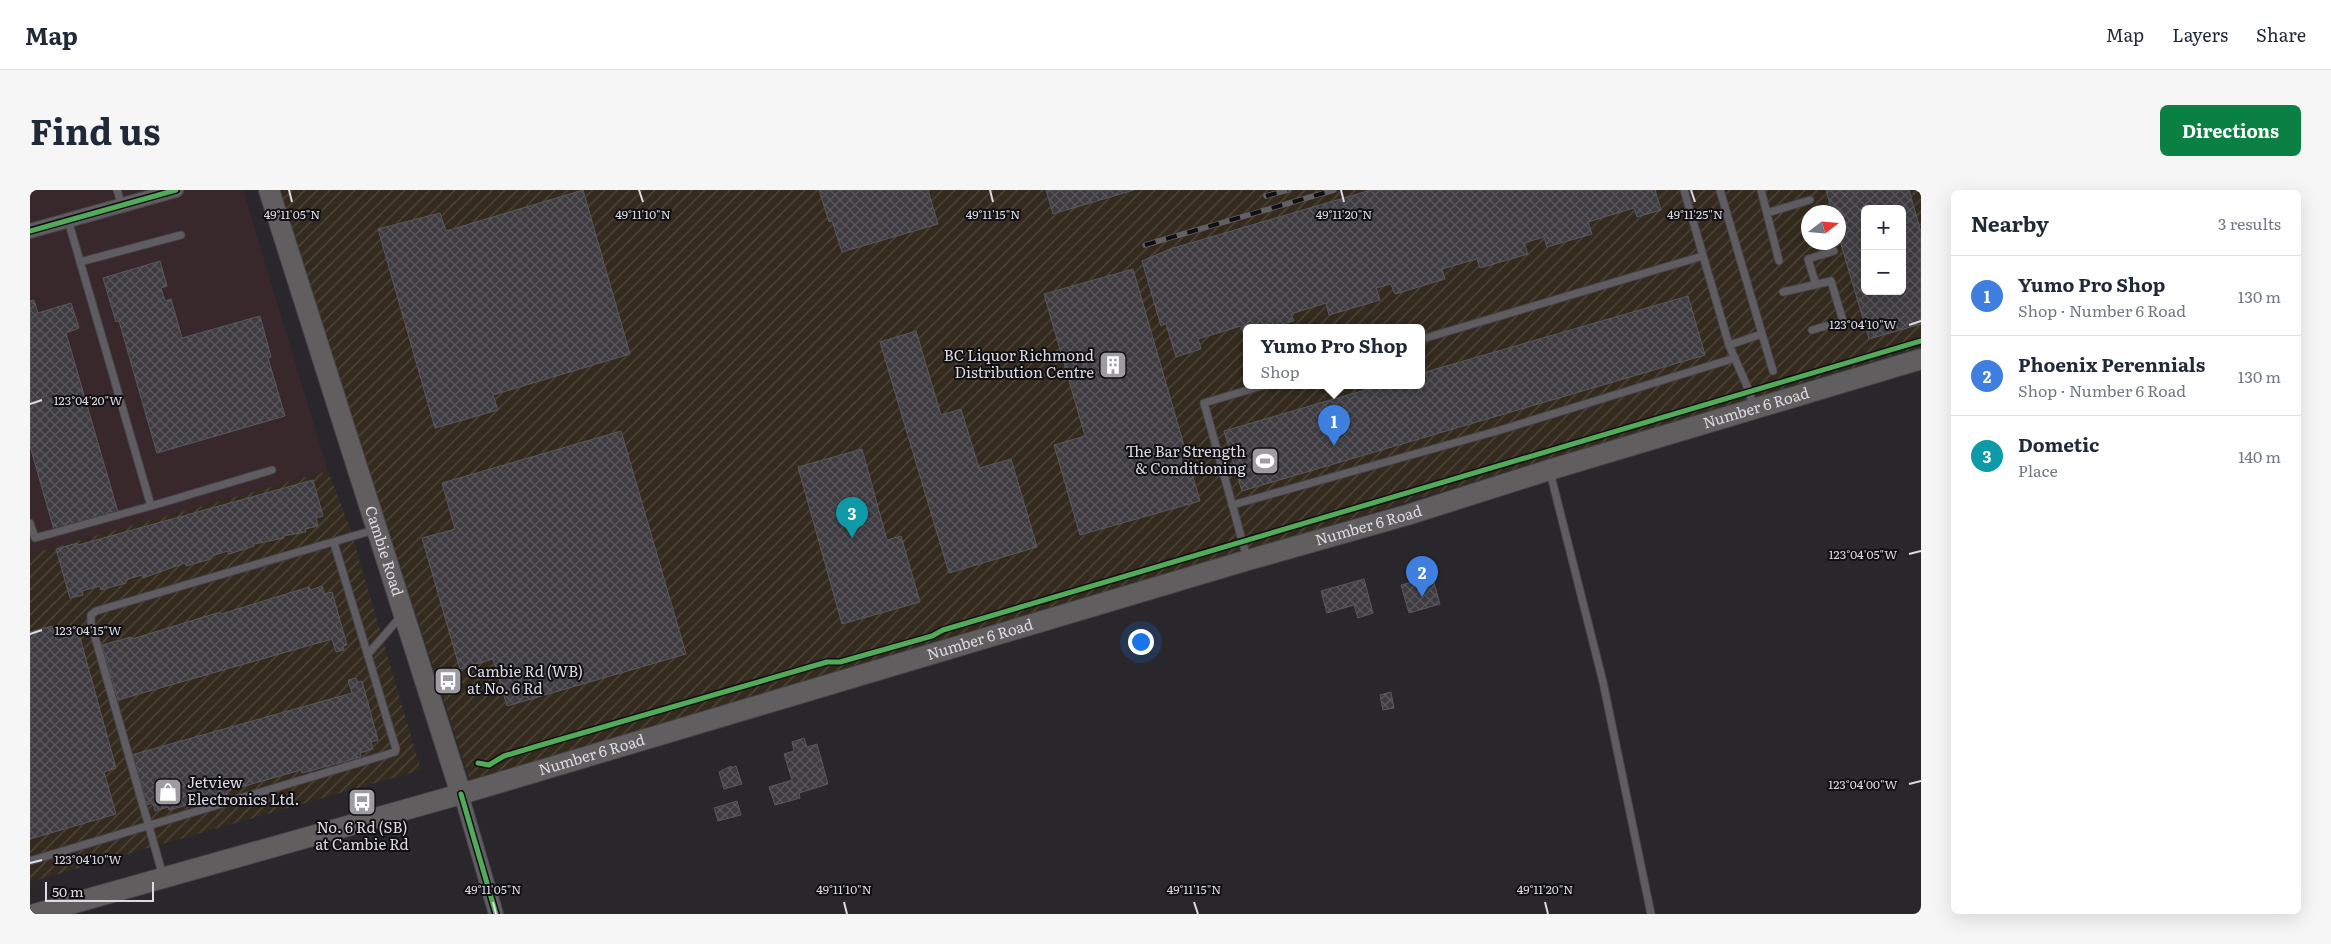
<!DOCTYPE html>
<meta charset="utf-8">
<style>
:root{--surface:#fff;--page:#f6f6f7;--text:#1f2937;--muted:#747a83;--line:#e0e1e3;--accent:#0b8043}
body{margin:0;font-family:Literata,serif;background:var(--page);color:var(--text)}
.controls{position:absolute;right:15px;top:15px;display:grid;overflow:hidden;border-radius:8px;box-shadow:0 5px 20px #0002}
.controls button{width:45px;height:45px;display:grid;place-items:center;padding:0;border:0;border-bottom:1px solid var(--line);background:var(--surface);color:var(--text);font:25px sans-serif}
.compass{position:absolute;left:1771px;top:15px;width:45px;height:45px;border-radius:50%;background:var(--surface);box-shadow:0 5px 20px #0002;rotate:74deg}
.scale{position:absolute;left:15px;bottom:12px;width:109px;box-sizing:border-box;padding-left:5px;border:2px solid #dddbe1;border-top:0;font-size:14px;line-height:18px;white-space:nowrap;color:#dddbe1;-webkit-text-stroke:4px #100f13;paint-order:stroke}
.you{position:absolute;left:1110px;top:451px;width:18px;height:18px;margin:-12px;border:4px solid #fff;border-radius:50%;background:#1a73e8;box-shadow:0 0 0 8px #1a73e833}
.badge{display:grid;place-items:center;width:32px;height:32px;border-radius:50%;background:var(--accent);color:#fff;font-size:16px;font-weight:700}
.pin{position:absolute;translate:-50% -41px;filter:drop-shadow(0 1px 2px #0008)}
.pin::after{content:'';position:absolute;top:26px;width:18px;height:15px;background:inherit;clip-path:polygon(0 0,100% 0,50% 100%)}
.popup{position:absolute;left:1213px;top:134px;width:182px;height:65px;box-sizing:border-box;display:grid;place-content:center;border-radius:8px;background:var(--surface);filter:drop-shadow(0 1px 4px #0005);font-size:16px;white-space:nowrap;color:var(--muted)}
.popup b{font-size:19px;color:var(--text)}
.popup::after{content:'';position:absolute;left:50%;top:100%;margin-left:-10px;border:10px solid transparent;border-top-color:var(--surface)}
.list{margin:0;padding:0;list-style:none}
h2{display:flex;justify-content:space-between;align-items:center;height:65px;margin:0;padding:0 20px;font-size:21px}
h2 small{font-size:16px;font-weight:400;color:var(--muted)}
.list li{display:grid;grid-template-columns:32px 1fr auto;gap:15px;align-items:center;box-sizing:border-box;height:80px;padding:0 20px;border-top:1px solid var(--line)}
.list b{display:block;font-size:19px;white-space:nowrap}
.list p{margin:0;font-size:16px;white-space:nowrap;color:var(--muted)}
.list em{font-size:16px;font-style:normal;color:var(--muted)}
.map{position:relative;flex:none;width:1891px;height:724px;overflow:hidden;border-radius:8px}
header{display:flex;align-items:center;gap:30px;box-sizing:border-box;height:70px;padding:0 25px;background:var(--surface);border-bottom:1px solid var(--line)}
header strong{font-size:24px}
nav{display:flex;gap:28px;margin-inline-start:auto;font-size:18px}
.intro{display:flex;align-items:center;justify-content:space-between;box-sizing:border-box;height:120px;padding:0 30px}
h1{margin:0;font-size:35px}
.button{padding:12px 22px;border-radius:8px;background:var(--accent);color:#fff;font-size:18px;font-weight:700}
main{display:flex;gap:30px;padding:0 30px}
aside{flex:1;background:var(--surface);border-radius:8px;box-shadow:0 5px 20px #0002}
.map>svg:first-child{display:block}
.commercial{fill:#39282b}
.industrial{fill:url(#industrial-furrows);fill-rule:evenodd}
.building{fill:url(#building-cross-hatch);stroke:#59585c;fill-rule:evenodd}
.lines{fill:none;stroke-linecap:round;stroke-linejoin:round}
.lane-casing{stroke:#464549;stroke-width:9}
.street-casing{stroke:#464549;stroke-width:16}
.secondary-casing{stroke:#464549;stroke-width:22}
.lane{stroke:#5f5d61;stroke-width:7}
.street{stroke:#5f5d61;stroke-width:14}
.secondary{stroke:#615e60;stroke-width:20}
.rail-casing{stroke:#626064;stroke-width:5.5}
.rail{stroke:#100f13;stroke-width:4;stroke-dasharray:11;stroke-linecap:butt}
.cycleway-casing{stroke:#100f13;stroke-width:8}
.cycleway{stroke:#51ab58;stroke-width:5}
.ticks{fill:none;stroke:#dddbe1;stroke-width:2}
.labels{text-anchor:middle;stroke-width:4;stroke-linejoin:round;paint-order:stroke}
.poi-label{font-size:15px;fill:#dddbe1;stroke:#100f13;text-anchor:end}
.street-label{font-size:15px;fill:#dddbe1;stroke:#100f13}
.ticks-label{font-size:12px;text-anchor:middle;fill:#dddbe1;stroke:#100f13;stroke-width:4;stroke-linejoin:round;paint-order:stroke}
</style>
<header>
<strong>Map</strong>
<nav><a>Map</a><a>Layers</a><a>Share</a></nav>
</header>
<div class="intro"><h1>Find us</h1><a class="button">Directions</a></div>
<main>
<div class="map">
<svg width="1891" height="724" viewBox="0 0 1891 724">
<defs>
<pattern id="industrial-furrows" width="10" height="10" patternUnits="userSpaceOnUse" patternTransform="scale(1.25)"><rect width="10" height="10" fill="#342b1e"/><path d="M-1 1l2-2M0 10L10 0M9 11l2-2" fill="none" stroke="#51493e"/></pattern>
<pattern id="building-cross-hatch" width="8" height="8" patternUnits="userSpaceOnUse" patternTransform="scale(1.25)"><rect width="8" height="8" fill="#3e3c41"/><path d="M0 0l8 8M0 8l8-8" fill="none" stroke="#59585c"/></pattern>
</defs>
<rect width="100%" height="100%" fill="#29272c"/>
<path class="commercial" d="M0,0h213l85,281 -298,83z"/>
<path class="industrial" d="M248,0h1643v157l-1450,437zM1835,19h37v82h-37zM1778,22h30v30h-30zM1216,137h176v58h-176z
M298,281l22,57 71,242 -391,112v-328z"/>
<path class="building" d="M553,0l47,164 -137,41 5,15 -63,18 -57,-199 62,-16 6,18z
M789,0h109l10,34 -96,28 -10,-31 -3,1z
M1016,0h88l-81,24z
M1341,0h284l6,20 -24,7 -3,-9 -46,14 4,12 -45,13 -3,-10 -20,6 4,11 -48,14 -3,-9 -35,10 3,10 -50,15 -4,-10 -15,4 4,12 -51,15 -3,-12 -35,11 3,7 -21,6h-27v8l-2,1 -3,-10 -43,13 3,10 -25,8 -10,-33 -5,2 -19,-65 28,-12z
M1796,0h83l12,42v92l-52,15 -31,-105v-22h-6zM1835,19h37v82h-37z
M130,71l7,25 -6,2 4,13 6,-2 11,39 78,-22 11,41 -3,1 17,58 -128,37 -38,-132 -3,1 -13,-44z
M1103,79l67,232 -120,34 -26,-90 31,-9 -41,-142z
M1658,106l17,59 -463,136 -18,-60 158,-46h40v-12z
M4,110l4,13 33,-10 8,25 -13,5 52,179 -64,18 -24,-84v-145z
M886,141l25,84 20,-6 18,59 32,-9 26,88 -88,26 -69,-231z
M591,241l65,223 -179,52 -14,-47 -33,10 -38,-131 33,-9 -13,-46z
M832,259l25,91 14,-4 19,66 -78,22 -44,-157z
M283,290l10,36 -7,2 2,8 -13,3 1,3 -23,4 1,2 -30,6v2l-25,8 -1,-3 -17,5v3l-25,7 -1,-3 -42,15 -1,-3 -17,5 1,3 -25,7 -1,-4 -18,5 1,4 -13,3 -14,-49 21,-6 1,2z
M1402,386l8,28 -31,9 -8,-28z
M1334,389l9,34 -15,5 -4,-13 -27,8 -6,-22z
M292,396l3,8 7,-2 15,53 -4,1 1,4 -8,2 -4,-13 -214,61 -16,-55 29,-8 1,2 88,-27 1,2 88,-27 1,3z
M22,436l4,14 23,-6 37,134 -12,4 12,42 -86,25v-207z
M326,488l2,4 4,-1 16,59 -7,2 2,7 -13,4 1,4 -59,16 -1,-3 -74,21 1,3 -59,16 -1,-3 -13,4 -2,-8 -7,2 -15,-50 221,-62 -4,-13z
M1361,502l3,16 -11,2 -3,-15z
M774,548l3,9 10,-3 11,40 -29,9 1,5 -25,7 -6,-18 23,-7 -8,-26 10,-3 -2,-9z
M701,576v2l5,-2 6,18 -18,5 -5,-17z
M707,611l4,14 -23,6 -4,-13z"/>
<g class="lines">
<defs>
<path id="lane" d="M87,0l5,16
M1654,0l45,155 21,48 3,15
M1690,0l42,144 -33,11
M1731,0l18,71
M1737,23l43,-13
M50,72l101,-27
M1786,95l-8,-26 26,-8
M1753,102l48,-11 12,40 -31,9
M1732,144l11,37
M1392,149l281,-83
M1520,282l53,210 48,232
M1202,315l265,-74 238,-73
M121,316l121,-36
M0,333l5,15 116,-32 -83,-286
M1217,368l-43,-155 61,-18
M338,464l34,-39
M0,671l365,-109 1,-3 -62,-206
M133,686l-72,-253v-8l5,-4 278,-81"/>
<path id="street" d="M0,41l146,-41
M431,604l35,120"/>
<g id="secondary">
<path id="s1" d="M239,0l192,604"/>
<path id="s2" d="M5,724l426,-120 787,-234 159,-45 142,-45 372,-111"/>
</g>
</defs>
<use href="#lane" class="lane-casing"/>
<use href="#street" class="street-casing"/>
<use href="#secondary" class="secondary-casing"/>
<use href="#lane" class="lane"/>
<use href="#street" class="street"/>
<use href="#secondary" class="secondary"/>
<defs>
<path id="rail" d="M1236,6l22,-6
M1115,55l189,-55"/>
</defs>
<use href="#rail" class="rail-casing"/>
<use href="#rail" class="rail"/>
<defs>
<path id="cycleway" d="M0,41l146,-41
M448,573l11,2 15,-9 37,-11 286,-83h13l92,-26 11,-6 978,-289
M431,604l35,120"/>
</defs>
<use href="#cycleway" class="cycleway-casing"/>
<use href="#cycleway" class="cycleway"/>
</g>
<path class="ticks" d="M259,0l3,12M609,0l4,12M960,0l3,12M1311,0l3,12M1661,0l4,12M1879,135l12,-4M0,214l12,-4M1879,364l12,-3M0,444l12,-4M1879,594l12,-3M0,673l12,-3M463,712l3,12M814,712l3,12M1164,712l4,12M1515,712l3,12"/>
<defs>
<symbol id="building-square" viewBox="-11 -11 22 22"><rect x="-9" y="-9" width="18" height="18" rx="4" fill="#9e9ca2" stroke="#100f13"/><path d="M-4-6H4V6H1V3H-1V6H-4ZM-2.5-4.3h1.7v1.8h-1.7ZM.8-4.3h1.7v1.8H.8ZM-2.5-1h1.7V.8h-1.7ZM.8-1h1.7V.8H.8Z" fill="#fff"/></symbol>
<symbol id="stadium-square" viewBox="-11 -11 22 22"><rect x="-9" y="-9" width="18" height="18" rx="4" fill="#9e9ca2" stroke="#100f13"/><path d="M0-5a6.5 5 0 1 0 0 10a6.5 5 0 1 0 0-10ZM-3.5-1.8h7v3.6h-7Z" fill="#fff"/></symbol>
<symbol id="bus-square" viewBox="-11 -11 22 22"><rect x="-9" y="-9" width="18" height="18" rx="4" fill="#9e9ca2" stroke="#100f13"/><path d="M-5-6H5V4H4V6H2V4H-2V6H-4V4H-5ZM-3.5-4V0h7V-4ZM-3.5 1.2v1.5H-2V1.2ZM2 1.2v1.5H3.5V1.2Z" fill="#fff"/></symbol>
<symbol id="shop-square" viewBox="-11 -11 22 22"><rect x="-9" y="-9" width="18" height="18" rx="4" fill="#9e9ca2" stroke="#100f13"/><path d="M-5-2.5h2.3a2.7 3.5 0 0 1 5.4 0H5L5.5 6h-11ZM-1.5-2.5h3a1.5 2.3 0 0 0-3 0Z" fill="#fff"/></symbol>
</defs>
<g fill-rule="evenodd">
<use href="#building-square" x="1067" y="159" width="32" height="32"/>
<use href="#stadium-square" x="1219" y="255" width="32" height="32"/>
<use href="#bus-square" x="402" y="475" width="32" height="32"/>
<use href="#shop-square" x="122" y="586" width="32" height="32"/>
<use href="#bus-square" x="316" y="596" width="32" height="32"/>
</g>
<g class="labels">
<g class="poi-label">
<text x="1064" y="171">BC Liquor Richmond<tspan x="1064" dy="17">Distribution Centre</tspan></text>
<text x="1216" y="267">The Bar Strength<tspan x="1216" dy="17">&amp; Conditioning</tspan></text>
<text x="437" y="487" text-anchor="start">Cambie Rd (WB)<tspan x="437" dy="17">at No. 6 Rd</tspan></text>
<text x="157" y="598" text-anchor="start">Jetview<tspan x="157" dy="17">Electronics Ltd.</tspan></text>
<text x="332" y="643" text-anchor="middle">No. 6 Rd (SB)<tspan x="332" dy="17">at Cambie Rd</tspan></text>
</g>
<g class="street-label">
<text dy="5" stroke="none"><textPath href="#s2" startOffset="1794">Number 6 Road</textPath></text>
<text dy="5" stroke="none"><textPath href="#s2" startOffset="1389">Number 6 Road</textPath></text>
<text dy="5" stroke="none"><textPath href="#s1" startOffset="379">Cambie Road</textPath></text>
<text dy="5" stroke="none"><textPath href="#s2" startOffset="984">Number 6 Road</textPath></text>
<text dy="5" stroke="none"><textPath href="#s2" startOffset="579">Number 6 Road</textPath></text>
</g>
</g>
<g class="ticks-label">
<text x="262" y="29">49°11'05"N</text>
<text x="613" y="29">49°11'10"N</text>
<text x="963" y="29">49°11'15"N</text>
<text x="1314" y="29">49°11'20"N</text>
<text x="1665" y="29">49°11'25"N</text>
<text x="1833" y="139">123°04'10"W</text>
<text x="58" y="215">123°04'20"W</text>
<text x="1833" y="369">123°04'05"W</text>
<text x="58" y="445">123°04'15"W</text>
<text x="1833" y="599">123°04'00"W</text>
<text x="58" y="674">123°04'10"W</text>
<text x="463" y="704">49°11'05"N</text>
<text x="814" y="704">49°11'10"N</text>
<text x="1164" y="704">49°11'15"N</text>
<text x="1515" y="704">49°11'20"N</text>
</g>
</svg>
<div class="controls">
<button>+</button>
<button>−</button>
</div>
<svg class="compass" viewBox="-18 -18 36 36"><path d="M0-13l5 13h-10z" fill="#e53935"/><path d="M0 13l5-13h-10z" fill="#747a83"/></svg>
<div class="scale">50 m</div>
<div class="you"></div>
<div class="pin badge" style="left:1304px;top:256px;background:#3f7fe0">1</div>
<div class="popup"><b>Yumo Pro Shop</b>Shop</div>
<div class="pin badge" style="left:1392px;top:407px;background:#3f7fe0">2</div>
<div class="pin badge" style="left:822px;top:348px;background:#0f9aa8">3</div>
</div>
<aside>
<h2>Nearby<small>3 results</small></h2>
<ul class="list">
<li><span class="badge" style="background:#3f7fe0">1</span><div><b>Yumo Pro Shop</b><p>Shop · Number 6 Road</p></div><em>130 m</em></li>
<li><span class="badge" style="background:#3f7fe0">2</span><div><b>Phoenix Perennials</b><p>Shop · Number 6 Road</p></div><em>130 m</em></li>
<li><span class="badge" style="background:#0f9aa8">3</span><div><b>Dometic</b><p>Place</p></div><em>140 m</em></li>
</ul>
</aside>
</main>
